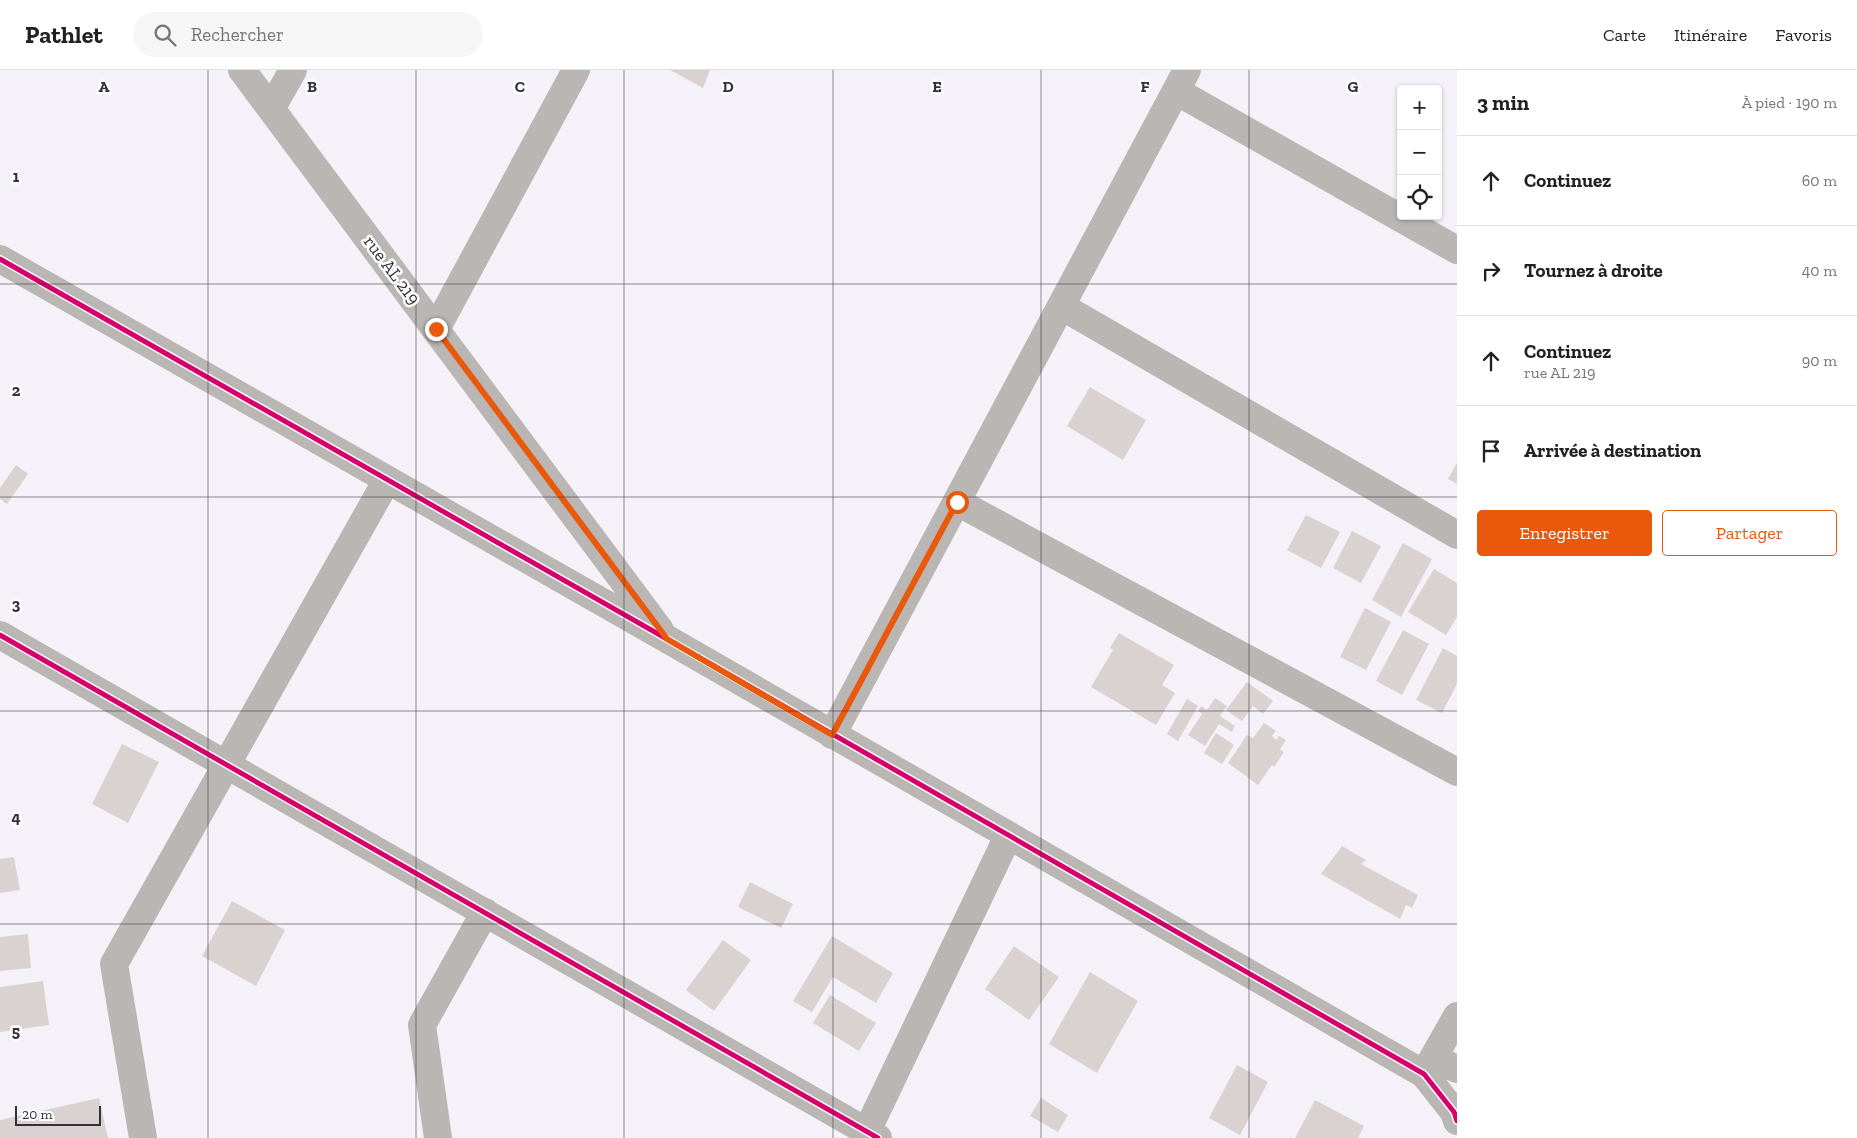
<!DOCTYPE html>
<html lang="fr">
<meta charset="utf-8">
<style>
:root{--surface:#fff;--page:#f6f6f6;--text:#202124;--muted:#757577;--line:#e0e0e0;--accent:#ea580c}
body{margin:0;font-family:"Zilla Slab",serif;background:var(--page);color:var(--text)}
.controls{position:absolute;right:15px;top:15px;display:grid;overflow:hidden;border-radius:5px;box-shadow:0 1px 4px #0004}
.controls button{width:45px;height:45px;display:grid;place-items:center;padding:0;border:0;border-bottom:1px solid var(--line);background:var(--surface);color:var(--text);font:25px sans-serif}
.scale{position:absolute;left:15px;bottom:12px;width:86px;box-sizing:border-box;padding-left:5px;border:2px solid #35303d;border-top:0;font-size:14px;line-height:18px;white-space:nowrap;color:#35303d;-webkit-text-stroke:4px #fefefe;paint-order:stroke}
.stop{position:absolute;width:15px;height:15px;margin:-11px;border:4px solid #ea580c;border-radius:50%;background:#fff}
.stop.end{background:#ea580c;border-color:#fff;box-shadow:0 1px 5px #0008}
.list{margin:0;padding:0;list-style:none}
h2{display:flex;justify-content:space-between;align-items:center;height:65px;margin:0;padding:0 20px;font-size:21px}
h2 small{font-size:16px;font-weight:400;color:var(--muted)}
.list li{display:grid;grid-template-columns:32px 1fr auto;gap:15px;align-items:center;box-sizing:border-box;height:90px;padding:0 20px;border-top:1px solid var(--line)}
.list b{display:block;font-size:19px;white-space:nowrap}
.list p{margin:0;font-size:16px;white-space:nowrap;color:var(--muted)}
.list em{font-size:16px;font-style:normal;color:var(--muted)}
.actions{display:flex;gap:10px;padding:15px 20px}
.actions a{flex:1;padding:11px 0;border:1px solid var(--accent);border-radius:5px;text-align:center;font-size:18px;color:var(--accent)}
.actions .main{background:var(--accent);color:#fff}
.icon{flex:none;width:28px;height:28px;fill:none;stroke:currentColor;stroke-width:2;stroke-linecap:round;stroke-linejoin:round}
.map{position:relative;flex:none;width:1457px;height:1068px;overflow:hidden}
header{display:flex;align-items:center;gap:30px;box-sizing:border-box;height:70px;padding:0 25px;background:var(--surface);border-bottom:1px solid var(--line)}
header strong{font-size:24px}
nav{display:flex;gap:28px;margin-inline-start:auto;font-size:18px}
.search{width:350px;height:45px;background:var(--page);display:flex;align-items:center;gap:12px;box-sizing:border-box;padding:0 18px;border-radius:28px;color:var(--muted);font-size:19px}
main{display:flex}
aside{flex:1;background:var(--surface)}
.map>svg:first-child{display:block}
.building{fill:#dad2d1}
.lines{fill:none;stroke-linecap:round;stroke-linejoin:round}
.minor{stroke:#b9b6b3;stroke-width:28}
.cycleway-casing{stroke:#fefefe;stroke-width:8}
.cycleway{stroke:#d6006c;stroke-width:5}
.route{stroke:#ea580c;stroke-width:6}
.grid{fill:none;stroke:#35303d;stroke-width:1;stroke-opacity:0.55}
.labels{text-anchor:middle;stroke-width:5;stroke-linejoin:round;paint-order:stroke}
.street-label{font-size:18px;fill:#35303d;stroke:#fefefe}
.grid-label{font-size:16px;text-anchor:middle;font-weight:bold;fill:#35303d;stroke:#fefefe;stroke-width:5;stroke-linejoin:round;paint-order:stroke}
</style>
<header>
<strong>Pathlet</strong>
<div class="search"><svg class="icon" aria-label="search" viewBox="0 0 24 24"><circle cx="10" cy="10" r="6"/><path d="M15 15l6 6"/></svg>Rechercher</div>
<nav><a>Carte</a><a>Itinéraire</a><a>Favoris</a></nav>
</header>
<main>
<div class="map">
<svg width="1457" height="1068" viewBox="0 0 1457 1068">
<rect width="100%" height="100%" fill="#f4f2f8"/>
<path class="building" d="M670,0h40l-7,18z
M1090,317l56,33 -23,40 -56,-34z
M1457,393v21l-9,-5z
M16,395l12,9 -21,30 -7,-5v-11z
M1306,445l34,17 -19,36 -34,-18z
M1352,461l29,15 -20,37 -28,-15z
M1403,473l29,16 -31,58 -29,-17z
M1434,499l23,14v34l-11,18 -38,-23z
M1365,538l26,14 -25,48 -26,-13z
M1403,560l26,14 -27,51 -26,-14z
M1119,563l55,32 -12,20 13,8 -19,32 -65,-38 22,-37 -3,-2z
M1443,578l14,8v28l-15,29 -26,-13z
M1247,612l26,19 -10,13 -10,-8 -11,15 -16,-11z
M1215,628l12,8 -7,10 15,10 -3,6 -13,-8 -14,22 -17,-11 14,-21 -4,-3 3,-5 6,4z
M1187,629l11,7 -20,35 -11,-7z
M1264,653l12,8 -4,5 4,4 3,-4 7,4 -6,9 4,3 -10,15 -2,-2 -14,20 -30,-22 19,-28 6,3z
M1216,663l18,12 -12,19 -18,-11z
M122,674l37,18 -31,61 -36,-19z
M1342,776l24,14 -5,4 57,31 -6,13 -6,-3 -6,14 -79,-45z
M14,787l6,33 -20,3v-34z
M750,812l43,22 -12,24 -43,-21z
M232,831l53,29 -29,56 -54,-30z
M28,864l3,34 -31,3v-34z
M832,866l61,37 -17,30 -43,-26 -21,35 -19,-11z
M723,870l28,20 -37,51 -28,-21z
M1014,876l45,31 -30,43 -44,-31z
M1090,902l48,29 -41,72 -48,-29z
M43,911l6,44 -49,7v-45z
M830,925l46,28 -17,28 -46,-28z
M1237,995l31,17 -28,53 -31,-17z
M99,1028l9,40h-108v-18z
M1041,1028l27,17 -10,17 -28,-16z
M1315,1030l49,26 -6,12h-63z"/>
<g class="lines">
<path class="minor" d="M242,0l418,560
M1176,21l281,159
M271,39l22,-39
M0,189l667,380 757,435 30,38 3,9
M1061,236l396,229
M436,259l140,-259
M957,432l500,270
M0,565l878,503
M832,665l355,-665
M1433,988l24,11
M1424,1004l33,-58
M867,1061l141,-295
M143,1068l-29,-174 273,-484
M438,1068l-16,-113 63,-113"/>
<defs>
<path id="cycleway" d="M0,189l667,380 757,435 30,38 3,9
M0,565l878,503"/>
</defs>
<use href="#cycleway" class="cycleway-casing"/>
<use href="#cycleway" class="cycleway"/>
</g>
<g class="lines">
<path class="route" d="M436,259l231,310 165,96 125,-233"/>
</g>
<path class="grid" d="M208,0v1068M416,0v1068M624,0v1068M833,0v1068M1041,0v1068M1249,0v1068M0,214h1457M0,427h1457M0,641h1457M0,854h1457"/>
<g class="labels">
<g class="street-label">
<text transform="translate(392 200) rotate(53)" y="6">rue AL 219</text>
</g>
</g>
<g class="grid-label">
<text x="104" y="22">A</text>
<text x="312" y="22">B</text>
<text x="520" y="22">C</text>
<text x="728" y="22">D</text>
<text x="937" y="22">E</text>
<text x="1145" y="22">F</text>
<text x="1353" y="22">G</text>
<text x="16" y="112">1</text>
<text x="16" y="326">2</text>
<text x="16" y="540">3</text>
<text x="16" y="753">4</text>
<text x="16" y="967">5</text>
</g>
</svg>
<div class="controls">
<button>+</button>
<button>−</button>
<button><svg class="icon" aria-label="locate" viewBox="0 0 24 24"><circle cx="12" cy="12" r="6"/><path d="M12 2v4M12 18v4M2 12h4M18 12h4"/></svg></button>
</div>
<div class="scale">20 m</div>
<div class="stop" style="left:957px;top:432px"></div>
<div class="stop end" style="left:436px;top:259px"></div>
</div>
<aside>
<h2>3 min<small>À pied · 190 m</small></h2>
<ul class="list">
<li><svg class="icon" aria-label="ahead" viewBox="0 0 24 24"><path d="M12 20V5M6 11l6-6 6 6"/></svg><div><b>Continuez</b></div><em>60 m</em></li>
<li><svg class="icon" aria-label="right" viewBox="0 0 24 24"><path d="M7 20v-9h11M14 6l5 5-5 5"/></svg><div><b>Tournez à droite</b></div><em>40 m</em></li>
<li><svg class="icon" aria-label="ahead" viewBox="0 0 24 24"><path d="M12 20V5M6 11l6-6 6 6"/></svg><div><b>Continuez</b><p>rue AL 219</p></div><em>90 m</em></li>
<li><svg class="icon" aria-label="arrive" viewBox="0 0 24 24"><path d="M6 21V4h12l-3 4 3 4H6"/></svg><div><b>Arrivée à destination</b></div></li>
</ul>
<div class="actions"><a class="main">Enregistrer</a><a>Partager</a></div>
</aside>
</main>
